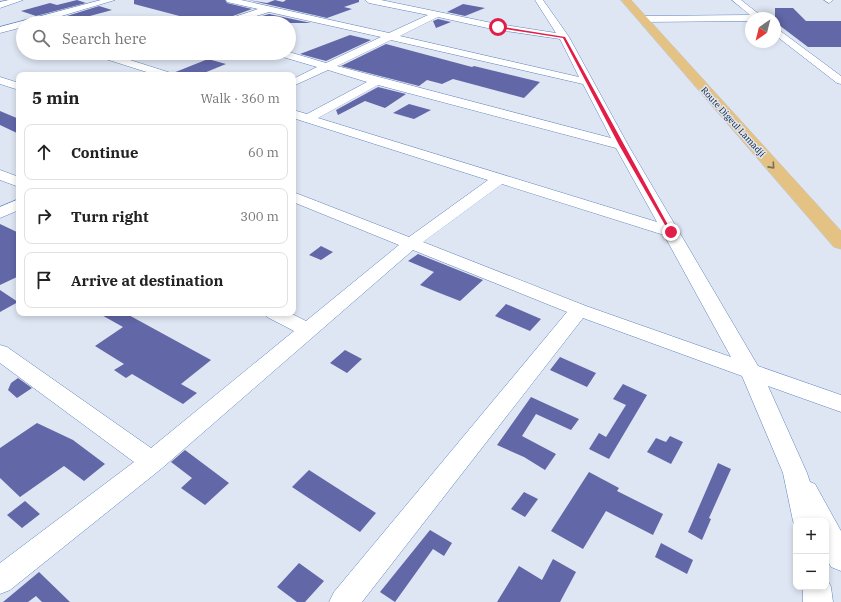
<!DOCTYPE html>
<meta charset="utf-8">
<style>
:root{--surface:#fff;--page:#f6f6f6;--text:#222;--muted:#767676;--line:#e0e0e0}
body{margin:0;font-family:"IBM Plex Serif",serif;background:var(--page);color:var(--text)}
.controls{position:absolute;right:12px;bottom:12px;display:grid;overflow:hidden;border-radius:8px;box-shadow:0 2px 6px #0003}
.controls button{width:36px;height:36px;display:grid;place-items:center;padding:0;border:0;border-bottom:1px solid var(--line);background:var(--surface);color:var(--text);font:20px sans-serif}
.compass{position:absolute;left:745px;top:12px;width:36px;height:36px;border-radius:50%;background:var(--surface);box-shadow:0 2px 6px #0003;rotate:215deg}
.stop{position:absolute;width:12px;height:12px;margin:-9px;border:3px solid #e11d48;border-radius:50%;background:#fff}
.stop.end{background:#e11d48;border-color:#fff;box-shadow:0 1px 4px #0008}
.list{margin:0;padding:0;list-style:none}
h2{display:flex;justify-content:space-between;align-items:center;height:52px;margin:0;padding:0 16px;font-size:17px}
h2 small{font-size:13px;font-weight:400;color:var(--muted)}
.list li{display:grid;grid-template-columns:26px 1fr auto;gap:12px;align-items:center;box-sizing:border-box;height:56px;margin:0 8px 8px;padding:0 8px;border:1px solid var(--line);border-radius:8px}
.list b{display:block;font-size:15px;white-space:nowrap}
.list em{font-size:13px;font-style:normal;color:var(--muted)}
.icon{flex:none;width:22px;height:22px;fill:none;stroke:currentColor;stroke-width:2;stroke-linecap:round;stroke-linejoin:round}
.map{position:relative;flex:none;width:841px;height:602px;overflow:hidden}
.search{position:absolute;background:var(--surface);box-shadow:0 2px 6px #0003;left:16px;top:16px;width:280px;height:44px;display:flex;align-items:center;gap:10px;box-sizing:border-box;padding:0 14px;border-radius:22px;color:var(--muted);font-size:15px}
.panel{position:absolute;background:var(--surface);box-shadow:0 2px 6px #0003;left:16px;top:72px;width:280px;height:244px;border-radius:8px}
.map>svg:first-child{display:block}
.building{fill:#6267a8}
.lines{fill:none;stroke-linecap:round;stroke-linejoin:round}
.minor-casing{stroke:#5f84bf;stroke-width:1}
.major-casing{stroke:#c0c4ca;stroke-width:1}
.minor{fill:#fff;fill-rule:evenodd}
.major{fill:#e3c283;fill-rule:evenodd}
.oneway{stroke:#786f5c}
.route{fill:#e11d48}
.labels{text-anchor:middle;stroke-width:3;stroke-linejoin:round;paint-order:stroke}
.far-street-label{font-size:9px;fill:#0e1c34;stroke:#dee6f3}
</style>
<div class="map">
<svg width="841" height="602" viewBox="0 0 841 602">
<rect width="100%" height="100%" fill="#dee6f3"/>
<path class="building" d="M77,0l9,3 -50,13 -15,-5 29,-8 7,2z
M134,0h91l2,3 25,6 -30,11 -4,3h-12l-72,-19z
M248,0l19,3 8,-3 8,2 3,-2h73v2l-15,5 8,2 -25,9z
M463,4l22,4 -20,8 -18,-4z
M99,6l13,4 -48,13 -13,-2z
M775,8h18l13,13h35v26h-33l-33,-25z
M269,14l42,9h-72z
M438,19l13,3 -15,6 -3,-7z
M350,35l21,5 -45,21 -26,-7z
M386,44l86,23 2,-1 66,16 -16,16 -71,-19 -11,5 -15,-4 -8,6 -78,-20z
M208,59l18,5 -27,11h-25l-1,-2z
M378,87l28,7 -21,14 -20,-7 -27,14 -2,-5z
M409,104l22,6 -17,9 -21,-6z
M0,111l19,8v15l-19,-9z
M0,224l19,9v43l-19,9z
M321,246l12,6 -12,8 -12,-5z
M418,254l65,26 -23,21 -23,-9 -17,-7 14,-13 -26,-11z
M0,290l18,12 -18,10z
M506,304l35,15 -11,12 -35,-15z
M98,313h27l86,47 -30,24 16,9 -14,11 -51,-30 -6,4 -12,-8 10,-6 -29,-18 28,-19z
M345,350l17,9 -15,14 -17,-10z
M560,357l36,16 -9,14 -37,-17z
M18,378l14,10 -15,10 -9,-8 3,-7z
M623,384l24,11 -38,64 -20,-10 10,-16 7,4 20,-32 -13,-6z
M531,397l48,22 -8,11 -35,-16 -14,22 34,18 -11,16 -21,-13 -27,-12z
M37,423l36,17 32,24 -21,17 -20,-15 -44,31 -20,-19v-30z
M670,436l13,6 -12,22 -24,-12 9,-14 10,4z
M185,450l44,33 -24,22 -24,-17 11,-10 -21,-16z
M718,463l13,6 -22,49 2,1 -9,21 -14,-8z
M309,470l67,43 -16,19 -68,-45z
M589,472l30,16 -2,3 46,23 -10,21 -47,-24 -23,38 -32,-18z
M524,492l14,7 -13,18 -14,-8z
M25,501l15,13 -18,14 -15,-13z
M430,530l22,13 -8,13 -11,-7 -38,53 -15,-10z
M661,543l32,17 -6,14 -32,-17z
M553,559l23,13 -16,30h-63l22,-36 23,14z
M299,563l25,18 -19,21h-8l-20,-15z
M39,572l31,30h-28l-6,-6 -8,6h-25z"/>
<g class="lines">
<defs>
<path id="minor" d="M9,0h14l-23,8v-6z
M101,0h14l-77,23h-15v4l-23,6v-6z
M226,0h15l148,33 39,-18 -59,-12 -4,-3h16l111,23 64,10 -21,-33h8l26,37 59,108 130,221 83,29v17l-73,-26 39,87 3,9 5,2 26,47v40l-10,-4 -5,-10v-36h-30v7l-3,-7 -10,-48 -41,-97 -159,-58 -221,284h-33l5,-10 233,-280 -154,-62 -252,219 -151,121 -10,4v-31l134,-101 -134,-99v-18l7,2 144,101 143,-117 -27,-14 -3,-4h26l16,8 93,-76 -106,-43v-10l116,45 79,-57 -195,-62v-8l14,4 60,-32 -39,-12 -35,16v-7l24,-12 -41,-12 -1,-2 14,-1 37,11 55,-26 -112,-25 -35,11h-14l2,-2 36,-12 -31,-7zM438,17l54,12 68,10 19,38 -179,-41zM391,40l192,44 28,54 -274,-72zM378,85l238,63 41,74 -339,-104zM502,184l162,51 67,122 -145,-51 -163,-64z
M732,0h9l23,18h-13v3l-109,1 -5,-3 5,-3 108,-1z
M824,0h9l-4,3z
M775,27l66,49v8l-4,-1 -62,-48z
M92,53h16l63,20 2,2h-17l-63,-20z
M0,77l19,6v7l-19,-6z
M0,170l19,7v10l-19,-7z
M19,199v11l-19,8v-11z
M826,577l5,10 2,15h-30v-15h23z"/>
<path id="major" d="M621,0h10l210,231v18l-7,-2z"/>
</defs>
<use href="#minor" class="minor-casing"/>
<use href="#major" class="major-casing"/>
<use href="#minor" class="minor"/>
<use href="#major" class="major"/>
</g>
<defs><path id="oneway-chevron" d="M-2-3.5L2.5 0L-2 3.5" fill="none" stroke-width="1.6" stroke-linecap="round" stroke-linejoin="round"/></defs>
<use class="oneway" href="#oneway-chevron" transform="translate(772 166) rotate(48)"/>
<path class="route" d="M497,26l68,11 108,197 -4,-2 -50,-87 -56,-107 -65,-10z"/>
<g class="labels">
<g class="far-street-label">
<text transform="translate(733 122) rotate(48)" y="3">Route Digeul Lamadji</text>
</g>
</g>
</svg>
<div class="controls">
<button>+</button>
<button>−</button>
</div>
<svg class="compass" viewBox="-18 -18 36 36"><path d="M0-13l5 13h-10z" fill="#e53935"/><path d="M0 13l5-13h-10z" fill="#767676"/></svg>
<div class="stop" style="left:498px;top:27px"></div>
<div class="stop end" style="left:671px;top:232px"></div>
<div class="search"><svg class="icon" aria-label="search" viewBox="0 0 24 24"><circle cx="10" cy="10" r="6"/><path d="M15 15l6 6"/></svg>Search here</div>
<section class="panel">
<h2>5 min<small>Walk · 360 m</small></h2>
<ul class="list">
<li><svg class="icon" aria-label="ahead" viewBox="0 0 24 24"><path d="M12 20V5M6 11l6-6 6 6"/></svg><div><b>Continue</b></div><em>60 m</em></li>
<li><svg class="icon" aria-label="right" viewBox="0 0 24 24"><path d="M7 20v-9h11M14 6l5 5-5 5"/></svg><div><b>Turn right</b></div><em>300 m</em></li>
<li><svg class="icon" aria-label="arrive" viewBox="0 0 24 24"><path d="M6 21V4h12l-3 4 3 4H6"/></svg><div><b>Arrive at destination</b></div></li>
</ul>
</section>
</div>
